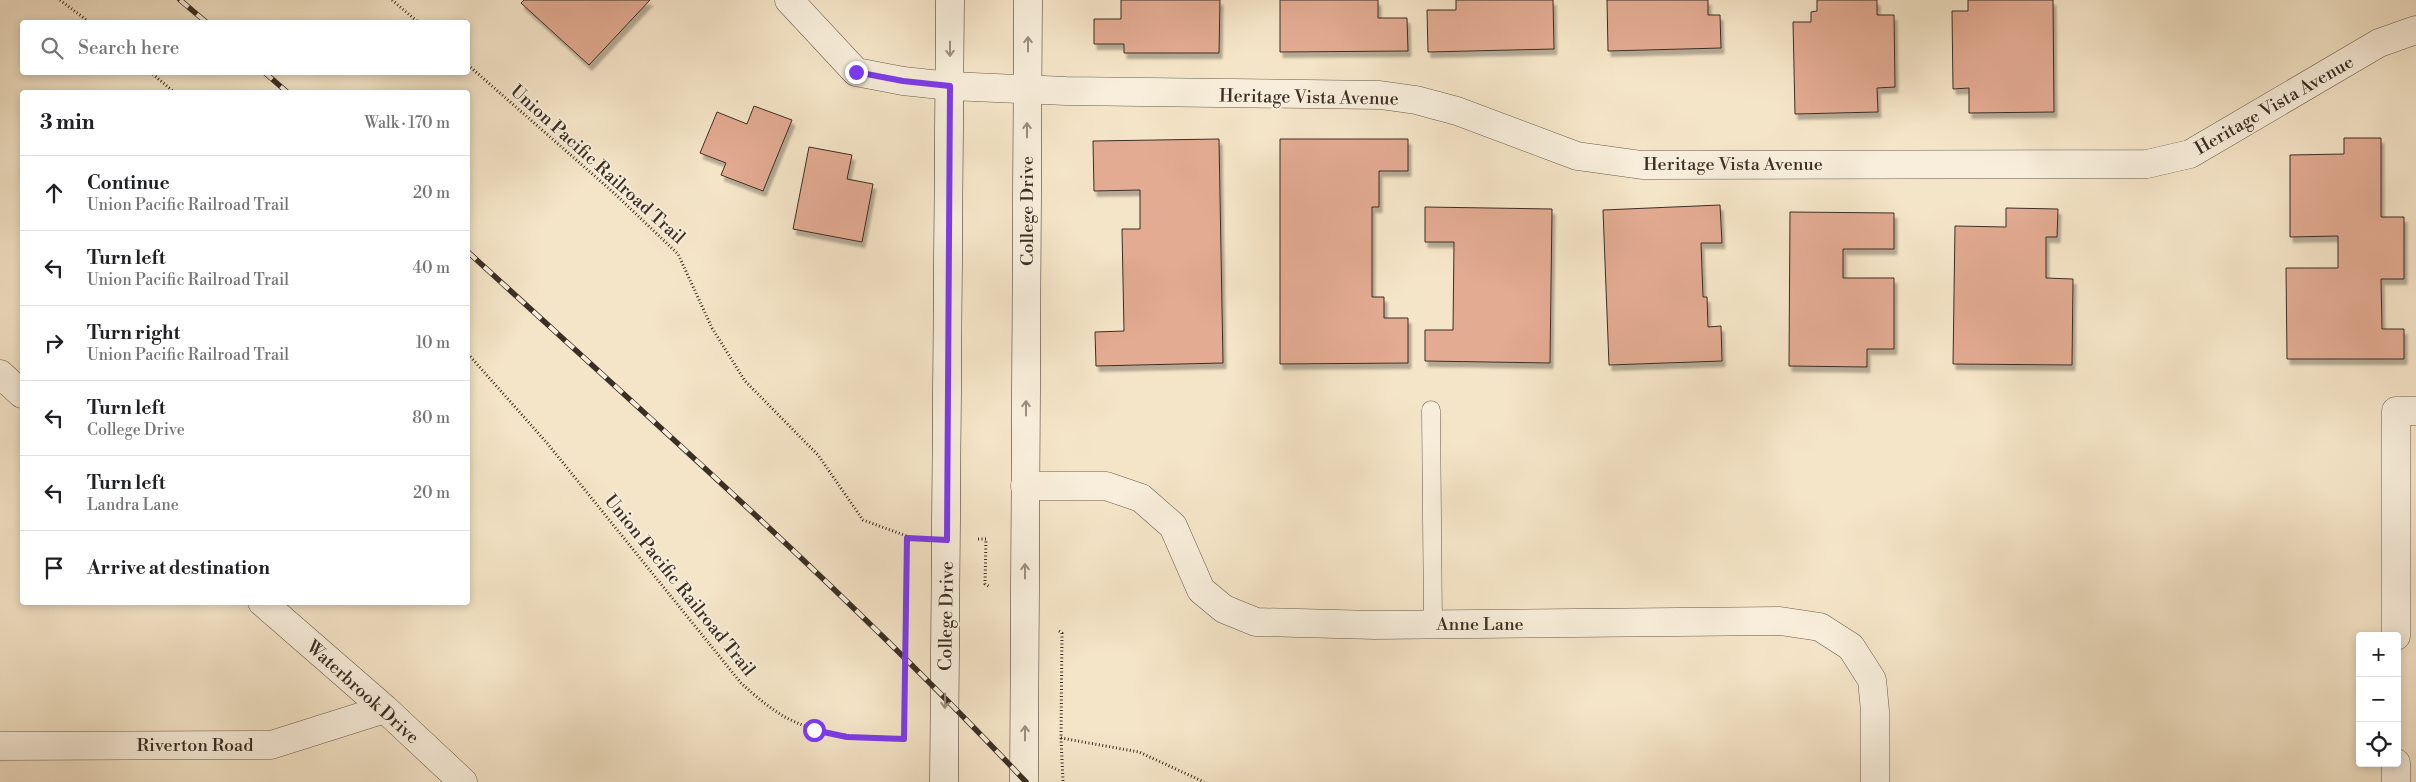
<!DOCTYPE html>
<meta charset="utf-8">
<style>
:root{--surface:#fff;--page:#f2f2f2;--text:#202124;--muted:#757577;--line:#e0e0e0}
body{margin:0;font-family:"Libre Bodoni",serif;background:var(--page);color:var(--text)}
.controls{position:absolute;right:15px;bottom:15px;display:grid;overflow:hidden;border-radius:5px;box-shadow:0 2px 8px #0003}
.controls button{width:45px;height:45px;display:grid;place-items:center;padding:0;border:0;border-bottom:1px solid var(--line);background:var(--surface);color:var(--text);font:25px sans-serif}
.stop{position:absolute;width:15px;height:15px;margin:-11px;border:4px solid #7c3aed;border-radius:50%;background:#fff}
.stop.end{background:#7c3aed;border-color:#fff;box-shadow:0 1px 5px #0008}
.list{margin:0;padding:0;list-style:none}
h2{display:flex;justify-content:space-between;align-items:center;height:65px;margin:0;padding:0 20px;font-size:21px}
h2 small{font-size:16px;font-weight:400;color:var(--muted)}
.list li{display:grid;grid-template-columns:32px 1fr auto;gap:15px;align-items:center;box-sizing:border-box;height:75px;padding:0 20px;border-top:1px solid var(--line)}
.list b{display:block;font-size:19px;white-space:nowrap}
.list p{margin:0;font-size:16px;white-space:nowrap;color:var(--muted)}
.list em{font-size:16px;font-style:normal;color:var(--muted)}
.icon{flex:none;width:28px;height:28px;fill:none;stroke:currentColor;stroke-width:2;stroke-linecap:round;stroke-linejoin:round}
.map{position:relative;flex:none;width:2416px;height:782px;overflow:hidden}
.search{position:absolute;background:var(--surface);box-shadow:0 2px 8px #0003;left:20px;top:20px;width:450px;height:55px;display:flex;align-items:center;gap:12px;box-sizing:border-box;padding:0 18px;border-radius:5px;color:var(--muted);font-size:19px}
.panel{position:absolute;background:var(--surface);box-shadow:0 2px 8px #0003;left:20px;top:90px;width:450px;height:515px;border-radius:5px}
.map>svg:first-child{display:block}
.building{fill:#e3ab92;stroke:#3b2e24;filter:url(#shadow)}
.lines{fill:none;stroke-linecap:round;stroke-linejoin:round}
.service-casing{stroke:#6a5c4d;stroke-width:19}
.minor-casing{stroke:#6a5c4d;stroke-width:29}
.secondary-casing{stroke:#3b2e24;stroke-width:29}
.path{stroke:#3b2e24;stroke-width:3;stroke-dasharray:1 2.5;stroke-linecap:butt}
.service{stroke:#f8eedb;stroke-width:18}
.minor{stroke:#f8eedb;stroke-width:28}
.secondary{stroke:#f8eedb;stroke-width:28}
.rail-casing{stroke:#3b2e24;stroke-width:5.5}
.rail{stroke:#f8eedb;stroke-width:4;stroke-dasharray:11;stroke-linecap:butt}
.oneway{stroke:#9a8e80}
.route{stroke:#7c3aed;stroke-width:6}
.labels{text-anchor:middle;stroke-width:4;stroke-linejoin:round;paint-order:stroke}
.street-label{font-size:18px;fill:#3b2e24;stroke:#f8eedb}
</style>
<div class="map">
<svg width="2416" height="782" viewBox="0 0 2416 782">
<defs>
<filter id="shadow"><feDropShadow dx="3" dy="5.5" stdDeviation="1" flood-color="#0004"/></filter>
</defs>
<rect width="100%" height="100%" fill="#f5e5c8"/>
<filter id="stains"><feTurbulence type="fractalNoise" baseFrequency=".004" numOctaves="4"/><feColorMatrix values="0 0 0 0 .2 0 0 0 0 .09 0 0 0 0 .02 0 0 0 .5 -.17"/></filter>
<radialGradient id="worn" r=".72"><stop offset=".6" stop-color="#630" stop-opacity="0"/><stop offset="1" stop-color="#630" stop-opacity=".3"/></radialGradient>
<path class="building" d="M524,0h126l-61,65 -68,-62z
M1121,0h99l-1,53h-95v-9h-30v-25h27z
M1280,0h98v18h29l1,33 -128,1z
M1456,0h97l1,49 -126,3 -1,-42h29z
M1607,0h101v15h12l1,33 -113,3z
M1817,0h60v15h17l1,72 -18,1 1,24 -83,2 -2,-92h18v-10l6,-1z
M1968,0h85l1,112 -85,1v-25l-16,1 -1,-78h16z
M754,106l38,14 -29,71 -42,-16 5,-12 -26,-10 17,-41 30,12z
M2344,138h37v79h23v62h-23l1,50h22v30h-117l-1,-91h52v-32l-48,1v-82l54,-1z
M1219,139l4,224 -127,3 -1,-34 29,-1 -2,-102h18v-39l-46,1 -1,-50z
M1280,139h128v32h-29v36h-7v90h12v21h24v45l-128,1z
M809,147l43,8 -5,24 26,5 -11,58 -69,-13z
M1720,205l2,38h-21l2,54h4l1,30 13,-1 1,35 -113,4 -6,-155z
M1425,207l127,2 -2,154 -125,-2v-31h28l1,-88h-29z
M2006,208l52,1 -1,28h-11v41l27,1 -1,86 -119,-1 2,-138 51,1z
M1790,212l104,1v36h-51v29h51v71h-27v18l-78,-1z"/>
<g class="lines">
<defs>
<path id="service" d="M1431,410l2,214"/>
<path id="minor" d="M789,0l67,72 47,9 47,5 116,5 314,4 36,5 41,11 120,45 65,9 505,-1 43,-10 189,-111 37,-13
M0,374l22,20
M1025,486h81l35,12 32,28 28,64 23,19 32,13 119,3 405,-4 40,6 31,20 21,33 3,31v71
M262,602l123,107 78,73
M2396,636v-225h20
M0,746l271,-1 114,-36
M2396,763v19"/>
<path id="secondary" d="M944,782l6,-782
M1024,782l4,-782"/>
</defs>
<use href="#service" class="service-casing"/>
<use href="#minor" class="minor-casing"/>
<use href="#secondary" class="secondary-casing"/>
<path class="path" d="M60,0l29,22
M392,0l26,22
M468,65l146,128 64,61 34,74 33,53 73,74 45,65 49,18
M150,72l24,20
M468,354l79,89 194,240c10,9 21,19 33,27 38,27 85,27 130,29l3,-201
M978,539h8l-1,45 5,3
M1059,631l3,2 -1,105 78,14 65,30
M1061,738l2,44"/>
<use href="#service" class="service"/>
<use href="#minor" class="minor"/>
<use href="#secondary" class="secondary"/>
<defs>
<path id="rail" d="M180,0l26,22
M264,72l23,20
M468,252c189,173 382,343 558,530"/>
</defs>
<use href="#rail" class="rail-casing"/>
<use href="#rail" class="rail"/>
</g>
<defs><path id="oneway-shaft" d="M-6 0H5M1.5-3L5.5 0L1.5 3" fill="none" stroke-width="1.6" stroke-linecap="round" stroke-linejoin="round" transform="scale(1.25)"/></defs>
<g class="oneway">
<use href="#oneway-shaft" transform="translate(1028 44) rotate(-90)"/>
<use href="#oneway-shaft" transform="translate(950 49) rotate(90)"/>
<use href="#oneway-shaft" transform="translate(1027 130) rotate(-90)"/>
<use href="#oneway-shaft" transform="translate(1026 408) rotate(-90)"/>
<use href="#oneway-shaft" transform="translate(1025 571) rotate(-90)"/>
<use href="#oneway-shaft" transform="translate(945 701) rotate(91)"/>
<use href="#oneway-shaft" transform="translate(1025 733) rotate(-90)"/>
</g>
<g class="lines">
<path class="route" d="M814,730l33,7 57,2 3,-201 40,2 3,-454 -47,-5 -47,-9"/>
</g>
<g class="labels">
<g class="street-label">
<text transform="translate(1309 97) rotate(1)" y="6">Heritage Vista Avenue</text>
<text transform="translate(2274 105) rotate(-30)" y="6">Heritage Vista Avenue</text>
<text transform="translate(598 164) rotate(42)" y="6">Union Pacific Railroad Trail</text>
<text x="1733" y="170">Heritage Vista Avenue</text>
<text transform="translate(1027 211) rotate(-90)" y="6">College Drive</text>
<text transform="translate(680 585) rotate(51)" y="6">Union Pacific Railroad Trail</text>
<text transform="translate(946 616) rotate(-89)" y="6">College Drive</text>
<text x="1480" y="630">Anne Lane</text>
<text transform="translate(363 692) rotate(42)" y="6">Waterbrook Drive</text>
<text x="195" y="751">Riverton Road</text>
</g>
</g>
<rect width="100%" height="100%" filter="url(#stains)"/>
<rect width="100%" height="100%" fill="url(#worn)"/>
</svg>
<div class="controls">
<button>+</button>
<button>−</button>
<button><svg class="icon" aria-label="locate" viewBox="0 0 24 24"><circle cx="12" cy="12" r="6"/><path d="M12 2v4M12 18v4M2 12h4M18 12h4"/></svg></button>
</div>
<div class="stop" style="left:814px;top:730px"></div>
<div class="stop end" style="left:856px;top:72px"></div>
<div class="search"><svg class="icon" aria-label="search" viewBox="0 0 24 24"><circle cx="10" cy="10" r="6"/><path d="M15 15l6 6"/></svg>Search here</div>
<section class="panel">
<h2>3 min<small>Walk · 170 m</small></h2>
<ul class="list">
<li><svg class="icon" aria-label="ahead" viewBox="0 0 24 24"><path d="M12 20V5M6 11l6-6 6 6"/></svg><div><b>Continue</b><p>Union Pacific Railroad Trail</p></div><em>20 m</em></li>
<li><svg class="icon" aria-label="left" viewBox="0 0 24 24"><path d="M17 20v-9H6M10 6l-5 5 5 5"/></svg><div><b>Turn left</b><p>Union Pacific Railroad Trail</p></div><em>40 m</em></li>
<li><svg class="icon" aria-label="right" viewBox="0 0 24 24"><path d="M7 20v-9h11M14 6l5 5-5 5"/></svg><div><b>Turn right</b><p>Union Pacific Railroad Trail</p></div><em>10 m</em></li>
<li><svg class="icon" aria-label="left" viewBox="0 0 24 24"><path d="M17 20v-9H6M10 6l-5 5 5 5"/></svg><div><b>Turn left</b><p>College Drive</p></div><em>80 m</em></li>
<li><svg class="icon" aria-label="left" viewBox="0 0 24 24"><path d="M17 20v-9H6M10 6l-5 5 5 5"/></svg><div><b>Turn left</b><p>Landra Lane</p></div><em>20 m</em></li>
<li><svg class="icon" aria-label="arrive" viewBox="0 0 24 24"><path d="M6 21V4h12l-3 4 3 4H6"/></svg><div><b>Arrive at destination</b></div></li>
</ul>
</section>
</div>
